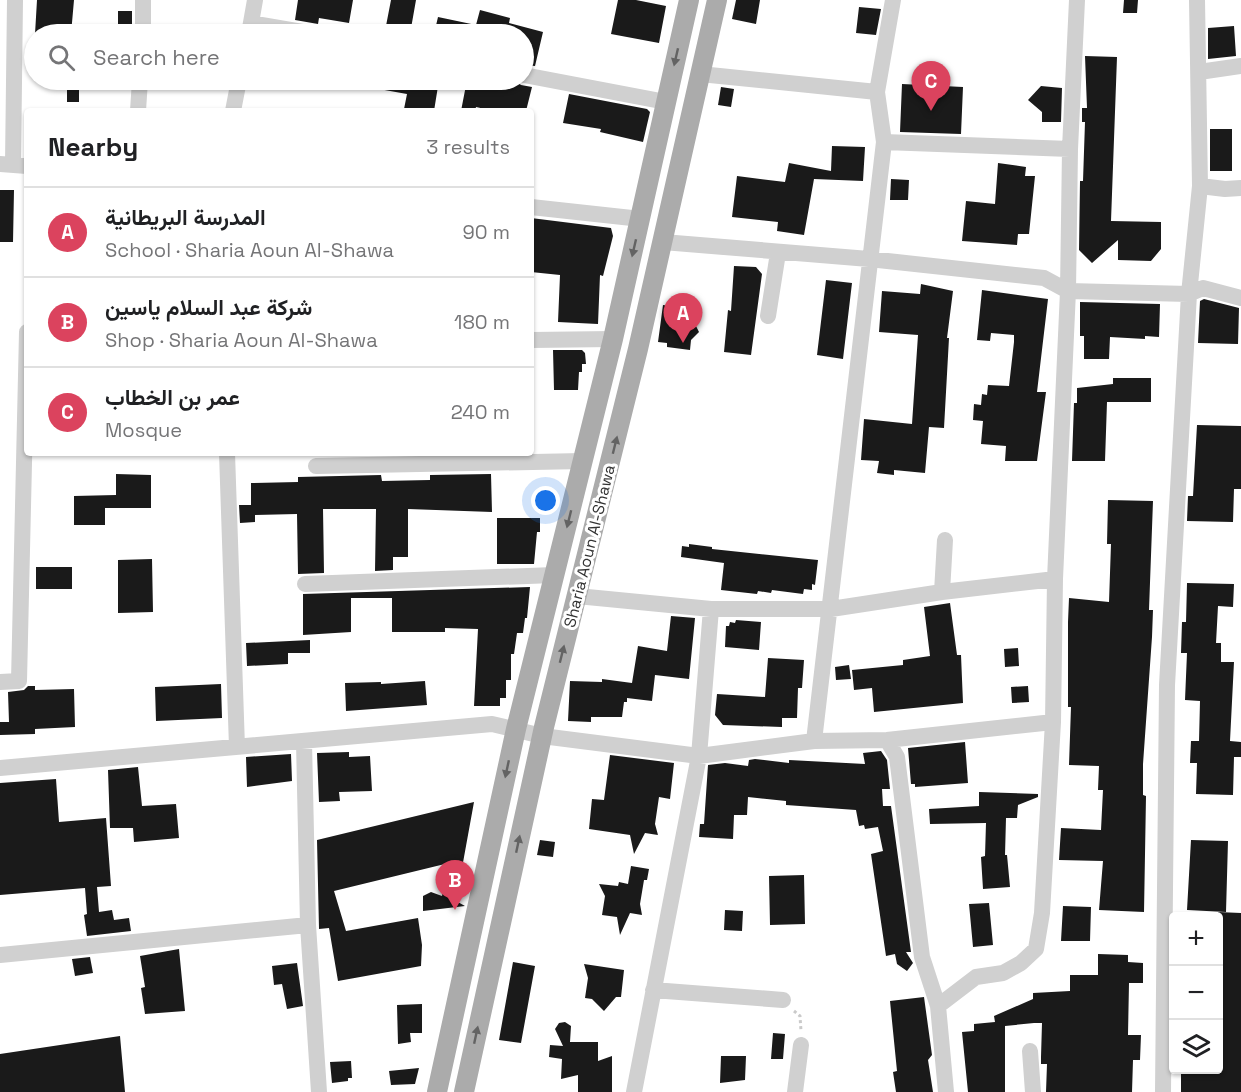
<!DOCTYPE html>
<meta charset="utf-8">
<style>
:root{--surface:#fff;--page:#f6f6f6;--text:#202124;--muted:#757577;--line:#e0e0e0;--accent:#db435e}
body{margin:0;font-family:"Space Grotesk",Vazirmatn,sans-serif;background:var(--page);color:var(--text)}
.controls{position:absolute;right:18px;bottom:18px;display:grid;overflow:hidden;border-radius:6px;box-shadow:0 2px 4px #0004}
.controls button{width:54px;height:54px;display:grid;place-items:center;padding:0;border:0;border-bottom:2px solid var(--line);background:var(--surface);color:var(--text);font:30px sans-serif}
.you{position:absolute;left:546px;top:501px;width:21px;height:21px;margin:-15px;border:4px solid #fff;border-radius:50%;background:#1a73e8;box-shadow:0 0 0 9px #1a73e833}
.badge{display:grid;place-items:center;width:39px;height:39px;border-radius:50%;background:var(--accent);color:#fff;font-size:20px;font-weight:700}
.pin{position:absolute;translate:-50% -50px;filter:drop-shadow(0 2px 3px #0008)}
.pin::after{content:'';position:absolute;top:32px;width:21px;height:18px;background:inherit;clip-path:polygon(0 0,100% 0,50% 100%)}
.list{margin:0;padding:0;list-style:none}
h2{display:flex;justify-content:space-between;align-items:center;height:78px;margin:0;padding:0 24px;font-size:26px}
h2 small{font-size:20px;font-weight:400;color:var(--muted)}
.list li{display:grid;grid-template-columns:39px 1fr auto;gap:18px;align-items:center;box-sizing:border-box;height:90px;padding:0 24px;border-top:2px solid var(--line)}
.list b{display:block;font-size:22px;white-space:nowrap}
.list p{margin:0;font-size:20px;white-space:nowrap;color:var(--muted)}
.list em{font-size:20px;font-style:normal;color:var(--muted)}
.icon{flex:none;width:33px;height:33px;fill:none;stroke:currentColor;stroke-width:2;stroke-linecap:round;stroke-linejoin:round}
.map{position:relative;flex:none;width:1241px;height:1092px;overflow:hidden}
.search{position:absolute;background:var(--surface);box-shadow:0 2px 4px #0004;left:24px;top:24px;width:510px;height:66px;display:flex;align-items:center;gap:15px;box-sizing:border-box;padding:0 21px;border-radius:33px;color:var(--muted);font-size:22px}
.panel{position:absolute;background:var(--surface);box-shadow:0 2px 4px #0004;left:24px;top:108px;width:510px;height:348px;border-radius:6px}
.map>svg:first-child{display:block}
.building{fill:#1a1a1a}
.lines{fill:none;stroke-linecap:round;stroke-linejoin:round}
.path{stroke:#cacaca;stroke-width:3;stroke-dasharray:3 3;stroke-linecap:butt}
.minor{stroke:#d0d0d0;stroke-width:16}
.major{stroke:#ababab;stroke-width:20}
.oneway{fill:#636363}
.labels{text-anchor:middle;stroke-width:6;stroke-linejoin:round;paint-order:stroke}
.street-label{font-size:16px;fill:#333;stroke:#fff}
</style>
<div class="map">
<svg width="1241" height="1092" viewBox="0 0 1241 1092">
<rect width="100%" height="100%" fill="#fff"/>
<path class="building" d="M37,0h37l-3,34h-36z
M298,0h55l-4,23 -30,-5 -1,6 -23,-4z
M391,0h25l-6,34 -25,-3z
M618,0h18l30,6 -7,37 -48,-9z
M736,0h24l-4,24 -24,-5z
M1124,0h14l-1,13h-14z
M859,7l22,2 -5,26 -20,-2z
M480,10l30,8 -1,5 34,9 -8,34 -11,-1v-31h-90l4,-17 38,8z
M118,11h14v13h-14z
M1234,26l2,30 -28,3v-31z
M1085,56l32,1 -6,164 50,1v27l-10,12 -33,-1v-20l-26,23 -13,-13 1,-69h3l2,-59h-3v-14h5z
M67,80h12v22h-12z
M363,80h76l-5,31 -30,-2 3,-15 -45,-8z
M467,80h48l6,5 11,2 -6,24h-32l-18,-4 -1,4h-14z
M902,84l61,3 -2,47 -61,-2z
M1041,86l21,2 -1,34h-19v-10l-14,-12z
M721,87l13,2 -3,18 -13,-2z
M569,94l78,15 3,3 -7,30 -43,-10 1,-3 -38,-6z
M1210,129h22v42h-22z
M832,146l33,1 -2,34 -49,-2 -10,56 -27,-4 1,-9 -46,-5 5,-41 48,6 4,-19 42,8z
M998,163l28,4 -1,9h10l-6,58h-11l-1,11 -55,-4 4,-40 29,3z
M891,179l18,1 -1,20h-18z
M0,190h14l-1,52h-13z
M531,218l80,10 2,8 -10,40 -3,-1 -2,49 -40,-2 2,-47 -29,-3z
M734,266l22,1 6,7 -11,81 -27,-3 4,-42 3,1z
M826,280l26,3 -9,76 -26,-4z
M921,284l32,7 -6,47h2l-5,90 -15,-1 -4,46 -31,-3v5l-17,-2 2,-12 -18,-1 3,-41 48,5 6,-89 -39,-3 3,-41 38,3z
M982,290l66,9 -11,93h9l-9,69h-32l1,-15 -25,-2 2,-23 -10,-1 1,-16 7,1 1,-11 5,1 1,-10 21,1 5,-44v-7l-23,-2 -1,8 -13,-1z
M1204,299l35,9 -1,36 -40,-1 2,-42z
M1080,302l80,2 -1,33 -14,-1v3l-35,-2 -1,22h-25v-23h-4z
M663,305l22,3v4h5v4l5,1 -1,5 5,10 -8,8 -1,10 -23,-3v-4l-9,-1z
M553,350h29l3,3 1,11h-4v8h-3l-1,18h-24z
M1113,378h38v24h-44l-2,59h-33l2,-58h3v-15l36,-4z
M1197,425l44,1v63h-7l-1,33 -46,-1 1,-25h5z
M116,474l35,1v33h-46v17h-31v-29l42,-1z
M491,474l1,38 -84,-3v48h-15v13l-18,1 1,-62h-53l1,64 -26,1 -1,-60 -42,1v7l-15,1 -1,-18h12v-22l47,-1v-5l83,-2 1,6 48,-1v-5z
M1108,500l45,1 -4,109h4l-1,27 -9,127v31l3,1 -2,116 -45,-2 4,-49 -44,-1 2,-32 40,2 2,-40h-5l1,-24 -30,-1 2,-58h-3v-85l1,-24 40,4 2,-58h-4z
M497,518h43v14h-3l-3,32h-37z
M689,544l23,3v2l106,11 -3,25 -3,-1v6l-8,-1 -1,5 -31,-4 -1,3 -13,-2 -1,3 -36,-4 3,-27 -43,-6 1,-11 7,1z
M152,559l1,53 -35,1v-53z
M36,567h36v22h-36z
M1187,583l47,1 -1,23 -15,-1 -2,37h5v19h13l-4,79 11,1v15h-7l-1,38 -37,-1 1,-31h-7l1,-22h8l1,-40 -15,-1 2,-47h-6l1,-31h4z
M530,587l-3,31h-2l-2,15h-6l-3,21h-3v26h-5v18h-6v8h-26l4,-77 -33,-1v4h-53v-34h-41v34l-48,3v-41z
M950,603l7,52h4l2,48 -89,9 -2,-24 -18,2 -2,-20 51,-5v-5l27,-4 -6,-49z
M671,616l24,2 -6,61 -34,-4 -3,26 -25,-3v4h-3l-2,15h-31v5l-23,-1 2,-40 32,1v-3l30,4 6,-37 29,5z
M736,620l25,2 -2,28 -34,-3 1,-21h3l1,-4 5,1z
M310,640v13h-22v11l-41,2 -1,-23z
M1018,648l1,18 -14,1 -1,-18z
M768,658l36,2 -2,28h-4l-1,30h-15v9l-59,-2 -8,-10 2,-21 48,3z
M849,665l2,14 -15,1 -1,-13z
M425,681l2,24 -81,6 -1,-28 36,-1v2z
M221,684l1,34 -66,3 -1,-34z
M28,686h7v4l39,-1 1,38 -40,2v5l-35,1v-13h9l-1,-30 16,-2z
M1028,686l1,16 -17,1 -1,-16z
M965,742l3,41 -53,4v-3h-4l-3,-36z
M881,751l6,9 3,29h-8l1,17h8l20,146h-5l7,11 -6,8 -10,-7 -2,-10 -9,2 -15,-102 12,-3 -5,-24 -13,2 -1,-4 -5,1 -3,-16 -70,-5v-4l-38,-4 -1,18h-13l-1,24 -34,-2 1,-13h4l4,-59 17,-2 23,3 1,-6 6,-1 34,4v-3l76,4 -2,-11z
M349,752v5l21,-1 2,35 -33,1 1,9 -21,1 -2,-49z
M291,754l1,27 -45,6 -1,-30z
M610,755l64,8 -4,36 -11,-2 -4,27 3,11 -13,-2 -11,21 -4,-19 -41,-6 3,-30 12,1z
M138,767l4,39 34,-2 3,34 -45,4 -1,-14h-23l-2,-58z
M56,779l3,43 47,-4 5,68 -14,1 2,25 13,-2 2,10 15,-2 2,13 -44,5 -3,-21 3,-1 -2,-26 -85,7v-112z
M979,792l59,2v3l-20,8 -1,13h-11l-1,37h2l3,32 -27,2 -2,-32 4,-1 1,-33 -56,1 -1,-15 50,-3z
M474,802l-18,99 9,5 -42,5v-15l8,-4 11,4 7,-33 -115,28 12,40 72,-13 4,27 -1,21 -83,15 -9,-53 -10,1 -2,-89z
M540,840l15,2 -2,15 -16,-2z
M1191,840l37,1 -2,71 -39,-2z
M631,866l18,3 -2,11h-3l-4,24 2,11 -12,-2 -10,22 -3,-18 -15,-2 3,-19 -6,-12 19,2 1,-4 9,2z
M804,875l1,49 -35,1 -1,-49z
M989,903l4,42 -20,2 -4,-43z
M1063,906l28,1 -1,34h-29z
M725,910l18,1 -1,20 -18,-1z
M1218,912l23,1v179h-60v-22h37z
M179,949l6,62 -40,3 -4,-26 4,-1 -5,-31z
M1098,954l30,1v7l15,1v20h-14l-1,52h13l-1,25h-7l-1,32h-86l1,-28h-6v-7l1,-34h-8l-29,3v66h-37l-6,-60 12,-1v-7l21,-2 -1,-6 39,-17v-6l37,-2v-16h28z
M90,957l3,16 -18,3 -3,-17z
M513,962l22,4 -14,77 -22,-3z
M297,963l6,43 -16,3 -5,-25 -8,1 -2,-19z
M584,964l40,6 -3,27h-5l-12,14 -12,-12 -7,-1 3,-20z
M924,997l8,58 -4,5 5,32h-37l-3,-20 4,-1 -7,-70z
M422,1004v29h-12l1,9 -13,2 -1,-39z
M565,1022l6,4 -1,16h28v19l14,-5v36h-34v-17l-17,4 1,-20 -13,-2 1,-12 13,1 -8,-17 4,-6z
M773,1033l12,1 -2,25h-12z
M120,1036l5,56h-125v-38z
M721,1056h25l-1,24 -25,3z
M351,1061l1,17h-4v3l-16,2 -2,-21z
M419,1068l-4,16 -24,1 -2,-14z"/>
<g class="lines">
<path class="path" d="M794,1011l6,5 1,15"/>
<path class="minor" d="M1197,0l3,186 -11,108 14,-6 38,10
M251,23l63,11
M143,34v-34
M249,34l6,-34
M1199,72l42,-6
M700,74l177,18
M524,75l142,27
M138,111l2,-31
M233,111l6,-31
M884,142l186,7 -2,142 -13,288 -2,143 -11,191 -6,36 -15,14 -18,10 -27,4 -38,29
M1070,149l7,-149
M0,164l27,2
M13,164l2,-164
M1200,186l25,3 16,-1
M531,207l110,12
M663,242l206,17 175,19 24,13 121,3 -22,391 -4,407
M768,316l10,-63
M531,340l82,-1
M227,453l10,294
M316,466l267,-5
M305,584l249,-9
M942,592l3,-52
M577,596l134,13h120l111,-17 113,-13
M0,682l19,-1 8,-349
M887,740l10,17 25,200 16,49 8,86
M814,741l70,-599 -7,-50 16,-92
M304,742l4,183 11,167
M0,768l492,-44 50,12 157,20 115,-15 73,-1 166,-18
M0,955l308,-30
M653,990l130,10
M1030,1051l3,41
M634,1092l65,-336 12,-147
M795,1092l6,-47"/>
<path class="major" d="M437,1092l79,-363 97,-390 76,-339
M464,1092l80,-365 94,-378 79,-349"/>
</g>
<defs><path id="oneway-solid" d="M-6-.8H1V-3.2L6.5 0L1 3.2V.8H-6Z" transform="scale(1.5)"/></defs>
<g class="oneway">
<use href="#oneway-solid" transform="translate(676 57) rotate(103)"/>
<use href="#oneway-solid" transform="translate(634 248) rotate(103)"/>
<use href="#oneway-solid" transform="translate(615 445) rotate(-76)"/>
<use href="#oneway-solid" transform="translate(569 519) rotate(104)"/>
<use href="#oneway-solid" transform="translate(562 654) rotate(-76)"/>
<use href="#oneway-solid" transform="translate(507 769) rotate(102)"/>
<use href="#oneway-solid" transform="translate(518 844) rotate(-78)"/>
<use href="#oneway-solid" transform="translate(476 1035) rotate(-78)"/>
</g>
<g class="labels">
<g class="street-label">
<text transform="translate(589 546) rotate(-76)" y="6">Sharia Aoun Al-Shawa</text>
</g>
</g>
</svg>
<div class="controls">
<button>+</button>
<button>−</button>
<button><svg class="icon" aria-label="layers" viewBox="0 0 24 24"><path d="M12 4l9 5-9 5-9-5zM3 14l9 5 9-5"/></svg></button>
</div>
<div class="you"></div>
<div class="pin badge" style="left:683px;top:343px">A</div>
<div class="pin badge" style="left:455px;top:910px">B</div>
<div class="pin badge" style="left:931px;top:111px">C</div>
<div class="search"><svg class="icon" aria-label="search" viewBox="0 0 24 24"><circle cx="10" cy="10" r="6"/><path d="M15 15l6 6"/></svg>Search here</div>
<section class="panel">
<h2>Nearby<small>3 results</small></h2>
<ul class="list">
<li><span class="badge">A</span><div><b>المدرسة البريطانية</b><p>School · Sharia Aoun Al-Shawa</p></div><em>90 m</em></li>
<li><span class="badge">B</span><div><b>شركة عبد السلام ياسين</b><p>Shop · Sharia Aoun Al-Shawa</p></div><em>180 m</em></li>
<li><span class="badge">C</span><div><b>عمر بن الخطاب</b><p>Mosque</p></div><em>240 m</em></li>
</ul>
</section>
</div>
